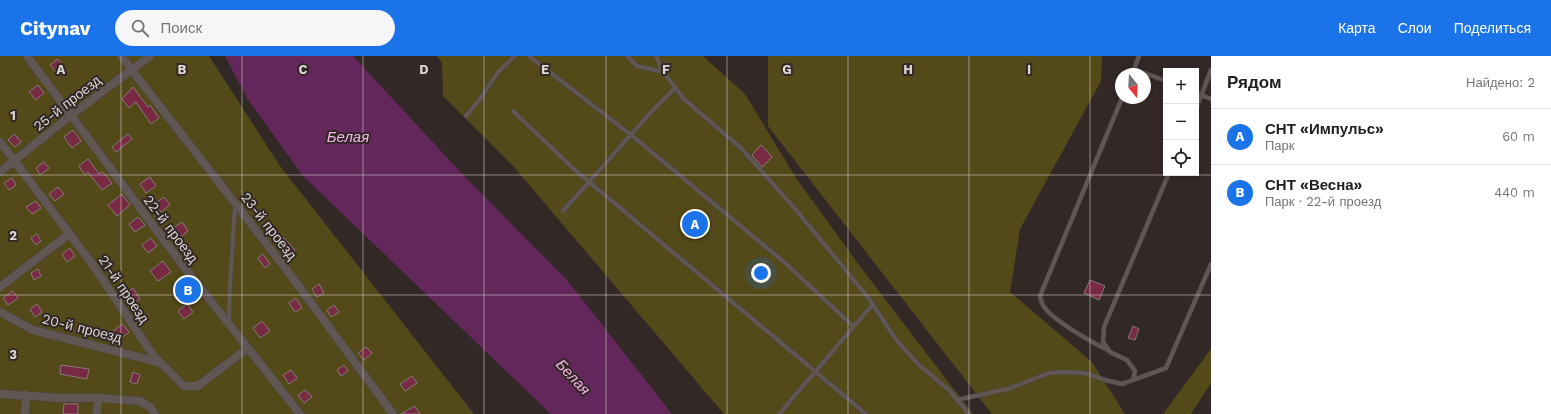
<!DOCTYPE html>
<html lang="ru">
<meta charset="utf-8">
<style>
:root{--surface:#fff;--page:#f6f6f6;--text:#202124;--muted:#757577;--line:#e0e0e0;--accent:#1a73e8}
body{margin:0;font-family:"Work Sans",sans-serif;background:var(--page);color:var(--text)}
.controls{position:absolute;right:12px;top:12px;display:grid;overflow:hidden;border-radius:0px;box-shadow:0 2px 6px #0003}
.controls button{width:36px;height:36px;display:grid;place-items:center;padding:0;border:0;border-bottom:1px solid var(--line);background:var(--surface);color:var(--text);font:20px sans-serif}
.compass{position:absolute;left:1115px;top:12px;width:36px;height:36px;border-radius:50%;background:var(--surface);box-shadow:0 2px 6px #0003;rotate:162deg}
.you{position:absolute;left:761px;top:217px;width:14px;height:14px;margin:-10px;border:3px solid #fff;border-radius:50%;background:#1a73e8;box-shadow:0 0 0 6px #1a73e833}
.badge{display:grid;place-items:center;width:26px;height:26px;border-radius:50%;background:var(--accent);color:#fff;font-size:13px;font-weight:700}
.pin{position:absolute;translate:-50% -50%;border:2px solid #fff;box-shadow:0 1px 4px #0006}
.list{margin:0;padding:0;list-style:none}
h2{display:flex;justify-content:space-between;align-items:center;height:52px;margin:0;padding:0 16px;font-size:17px}
h2 small{font-size:13px;font-weight:400;color:var(--muted)}
.list li{display:grid;grid-template-columns:26px 1fr auto;gap:12px;align-items:center;box-sizing:border-box;height:56px;padding:0 16px;border-top:1px solid var(--line)}
.list b{display:block;font-size:15px;white-space:nowrap}
.list p{margin:0;font-size:13px;white-space:nowrap;color:var(--muted)}
.list em{font-size:13px;font-style:normal;color:var(--muted)}
.icon{flex:none;width:22px;height:22px;fill:none;stroke:currentColor;stroke-width:2;stroke-linecap:round;stroke-linejoin:round}
.map{position:relative;flex:none;width:1211px;height:358px;overflow:hidden}
header{display:flex;align-items:center;gap:24px;box-sizing:border-box;height:56px;padding:0 20px;background:var(--accent);color:#fff}
header strong{font-size:19px}
nav{display:flex;gap:22px;margin-inline-start:auto;font-size:14px}
.search{width:280px;height:36px;background:var(--page);display:flex;align-items:center;gap:10px;box-sizing:border-box;padding:0 14px;border-radius:22px;color:var(--muted);font-size:15px}
main{display:flex}
aside{flex:1;background:var(--surface)}
.map>svg:first-child{display:block}
.green{fill:#544918}
.water{fill:#63275c}
.building{fill:#782a43;stroke:#857a7c}
.lines{fill:none;stroke-linecap:round;stroke-linejoin:round}
.lane-casing{stroke:#4c4543;stroke-width:5}
.street-casing{stroke:#4c4543;stroke-width:9}
.lane{stroke:#605654;stroke-width:4}
.street{stroke:#605654;stroke-width:8}
.grid{fill:none;stroke:#dcd6d4;stroke-width:1;stroke-opacity:0.55}
.labels{text-anchor:middle;stroke-width:4;stroke-linejoin:round;paint-order:stroke}
.street-label{font-size:14px;fill:#dcd6d4;stroke:#322927}
.water-label{font-size:15px;font-style:italic;fill:#fab2ee;stroke:#322927}
.grid-label{font-size:13px;text-anchor:middle;font-weight:bold;fill:#dcd6d4;stroke:#322927;stroke-width:4;stroke-linejoin:round;paint-order:stroke}
</style>
<header>
<strong>Citynav</strong>
<div class="search"><svg class="icon" aria-label="search" viewBox="0 0 24 24"><circle cx="10" cy="10" r="6"/><path d="M15 15l6 6"/></svg>Поиск</div>
<nav><a>Карта</a><a>Слои</a><a>Поделиться</a></nav>
</header>
<main>
<div class="map">
<svg width="1211" height="358" viewBox="0 0 1211 358">
<rect width="100%" height="100%" fill="#322927"/>
<path class="green" d="M0,0h209l71,110 194,248h-474z
M437,0h266l42,38 51,84 66,91 111,145h-249l-211,-248 -70,-70 -1,-33z
M768,0h334l-1,25 -81,148 -10,63 82,70 33,52h-133l-224,-288z
M1211,293v34l-20,31h-28z"/>
<path class="water" d="M225,0h128l113,122 101,102 105,134h-121l-248,-238 -56,-78z"/>
<path class="building" d="M58,3l6,7 -8,6 -6,-7z
M38,29l6,8 -8,7 -7,-8z
M133,31l15,20 2,-2 9,13 -8,6 -15,-22 -7,6 -7,-9z
M73,74l8,11 -9,7 -8,-11z
M14,78l7,8 -6,5 -7,-7z
M128,78l4,5 -16,13 -4,-5z
M761,89l11,12 -10,10 -10,-12z
M88,103l11,15 4,-2 9,11 -10,7 -14,-18 -3,3 -6,-9z
M44,106l5,6 -9,7 -4,-7z
M150,121l6,9 -10,7 -6,-9z
M12,122l4,7 -7,5 -5,-7z
M58,131l6,7 -9,7 -6,-7z
M122,138l8,11 -13,11 -9,-11z
M164,141l6,8 -9,7 -6,-8z
M36,145l5,7 -9,6 -6,-7z
M138,161l7,8 -10,7 -6,-8z
M182,166l6,9 -9,7 -7,-9z
M37,178l4,7 -5,4 -5,-7z
M151,182l6,8 -9,7 -6,-8z
M284,182l11,12 -6,5 -10,-12z
M70,192l5,8 -8,6 -5,-8z
M263,198l7,10 -5,4 -7,-10z
M163,205l8,11 -13,9 -8,-10z
M38,213l3,7 -7,4 -3,-7z
M1090,224l15,6 -6,14 -15,-7z
M319,228l5,9 -7,4 -5,-8z
M133,232l7,11 -10,7 -8,-10z
M13,235l5,7 -10,7 -5,-7z
M296,242l6,10 -7,4 -6,-9z
M37,248l5,8 -7,5 -5,-8z
M187,248l6,8 -9,7 -6,-8z
M334,249l5,7 -8,5 -4,-7z
M262,265l8,10 -10,7 -7,-10z
M122,268l7,8 -10,8 -7,-8z
M1133,270l6,3 -4,11 -7,-2z
M366,291l6,6 -8,7 -6,-7z
M61,309l28,4 -2,10 -27,-5z
M344,309l4,6 -7,5 -4,-6z
M291,314l6,8 -8,6 -6,-9z
M133,316l7,3 -3,9 -7,-2z
M412,320l5,7 -12,8 -5,-7z
M305,334l7,7 -8,6 -6,-8z
M64,348h14v10h-15z
M415,350l5,8h-19z"/>
<g class="lines">
<defs>
<path id="lane" d="M529,0l101,78 154,128 69,64
M627,0l10,10 26,6
M656,0l7,16 21,27 58,50 54,61 71,86 30,45 23,25 29,24 20,24
M1134,13l5,-13
M1132,18l2,-5 32,12
M1196,37l15,6
M1196,53l15,-39
M513,55l63,60 290,243
M466,60l14,-17 18,-27 17,-16
M563,155l89,-100 23,-23
M229,267l1,-38 5,-79
M1108,294c-15,-7 -58,-31 -65,-45 -2,-2 -2,-6 -3,-9l82,-198
M1133,324l33,-12 45,-104
M956,344l52,-11 41,-16 15,-1 21,1 20,7 17,4 11,-4 2,-9 -8,-11 -17,-8 -7,-10 1,-15 65,-154
M779,358l94,-110"/>
<path id="street" d="M27,0l157,211 116,147
M121,0l165,213 107,145
M0,86l93,123 60,90 31,31h14l50,-38
M0,116l70,-56 80,-60
M0,231l69,-53
M0,256l33,18 125,32
M0,338l62,4h36l42,3 10,6 5,7
M25,358l1,-19
M97,358l1,-16"/>
</defs>
<use href="#lane" class="lane-casing"/>
<use href="#street" class="street-casing"/>
<use href="#lane" class="lane"/>
<use href="#street" class="street"/>
</g>
<path class="grid" d="M121,0v358M242,0v358M363,0v358M484,0v358M606,0v358M727,0v358M848,0v358M969,0v358M1090,0v358M0,119h1211M0,239h1211"/>
<g class="labels">
<g class="street-label">
<text transform="translate(67 47) rotate(-38)" y="5">25-й проезд</text>
<text transform="translate(269 170) rotate(52)" y="5">23-й проезд</text>
<text transform="translate(171 173) rotate(53)" y="5">22-й проезд</text>
<text transform="translate(124 233) rotate(56)" y="5">21-й проезд</text>
<text transform="translate(82 272) rotate(14)" y="5">20-й проезд</text>
</g>
<g class="water-label">
<text x="348" y="86">Белая</text>
<text transform="translate(573 321) rotate(47)" y="5">Белая</text>
</g>
</g>
<g class="grid-label">
<text x="61" y="18">A</text>
<text x="182" y="18">B</text>
<text x="303" y="18">C</text>
<text x="424" y="18">D</text>
<text x="545" y="18">E</text>
<text x="666" y="18">F</text>
<text x="787" y="18">G</text>
<text x="908" y="18">H</text>
<text x="1029" y="18">I</text>
<text x="13" y="64">1</text>
<text x="13" y="184">2</text>
<text x="13" y="303">3</text>
</g>
</svg>
<div class="controls">
<button>+</button>
<button>−</button>
<button><svg class="icon" aria-label="locate" viewBox="0 0 24 24"><circle cx="12" cy="12" r="6"/><path d="M12 2v4M12 18v4M2 12h4M18 12h4"/></svg></button>
</div>
<svg class="compass" viewBox="-18 -18 36 36"><path d="M0-13l5 13h-10z" fill="#e53935"/><path d="M0 13l5-13h-10z" fill="#757577"/></svg>
<div class="you"></div>
<div class="pin badge" style="left:695px;top:168px">A</div>
<div class="pin badge" style="left:188px;top:234px">B</div>
</div>
<aside>
<h2>Рядом<small>Найдено: 2</small></h2>
<ul class="list">
<li><span class="badge">A</span><div><b>СНТ «Импульс»</b><p>Парк</p></div><em>60 m</em></li>
<li><span class="badge">B</span><div><b>СНТ «Весна»</b><p>Парк · 22-й проезд</p></div><em>440 m</em></li>
</ul>
</aside>
</main>
